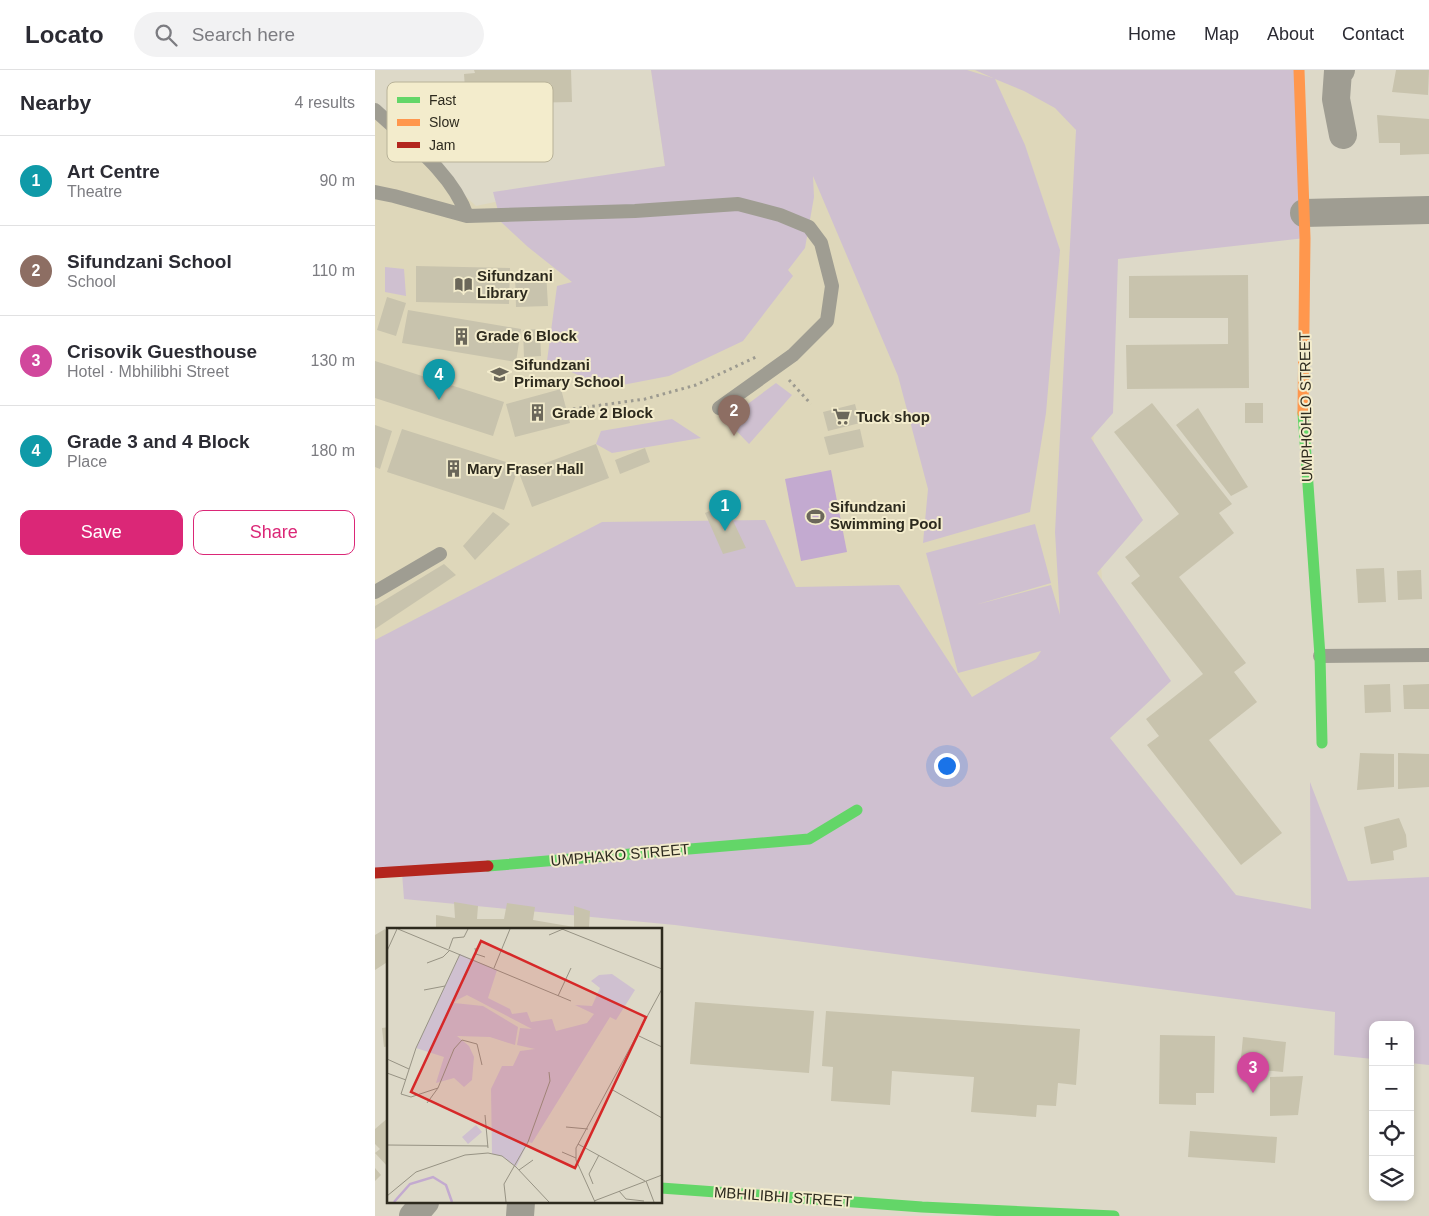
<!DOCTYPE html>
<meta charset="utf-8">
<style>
:root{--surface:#fff;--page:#f2f2f3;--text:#2b2b33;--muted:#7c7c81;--line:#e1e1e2;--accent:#db2777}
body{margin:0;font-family:Arial,sans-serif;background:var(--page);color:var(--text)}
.controls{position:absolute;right:15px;bottom:15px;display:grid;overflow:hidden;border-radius:10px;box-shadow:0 2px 8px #0003}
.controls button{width:45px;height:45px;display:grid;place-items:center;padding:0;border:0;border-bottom:1px solid var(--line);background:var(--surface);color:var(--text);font:25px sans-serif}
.you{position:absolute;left:571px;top:695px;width:18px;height:18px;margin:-12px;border:4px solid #fff;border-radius:50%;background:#1a73e8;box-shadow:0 0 0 8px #1a73e833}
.badge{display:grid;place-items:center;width:32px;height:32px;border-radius:50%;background:var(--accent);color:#fff;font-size:16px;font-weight:700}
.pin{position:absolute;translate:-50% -41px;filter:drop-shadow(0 1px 2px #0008)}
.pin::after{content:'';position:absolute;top:26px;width:18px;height:15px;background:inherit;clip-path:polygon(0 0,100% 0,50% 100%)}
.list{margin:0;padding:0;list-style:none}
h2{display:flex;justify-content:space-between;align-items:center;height:65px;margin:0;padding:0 20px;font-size:21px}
h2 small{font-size:16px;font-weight:400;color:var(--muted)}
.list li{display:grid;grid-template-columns:32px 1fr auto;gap:15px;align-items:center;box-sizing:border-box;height:90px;padding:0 20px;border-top:1px solid var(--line)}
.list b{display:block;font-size:19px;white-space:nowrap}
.list p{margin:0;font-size:16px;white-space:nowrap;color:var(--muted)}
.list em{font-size:16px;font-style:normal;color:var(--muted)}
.actions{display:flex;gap:10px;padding:15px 20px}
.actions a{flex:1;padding:11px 0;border:1px solid var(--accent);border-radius:10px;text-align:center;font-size:18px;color:var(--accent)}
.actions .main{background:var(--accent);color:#fff}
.icon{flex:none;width:28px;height:28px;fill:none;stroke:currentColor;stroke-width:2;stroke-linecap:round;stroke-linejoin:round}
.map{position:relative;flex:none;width:1054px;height:1146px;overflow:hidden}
header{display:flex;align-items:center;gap:30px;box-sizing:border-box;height:70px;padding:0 25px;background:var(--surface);border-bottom:1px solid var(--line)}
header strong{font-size:24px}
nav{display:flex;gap:28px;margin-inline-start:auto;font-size:18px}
.search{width:350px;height:45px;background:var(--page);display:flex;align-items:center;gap:12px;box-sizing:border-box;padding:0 18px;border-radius:28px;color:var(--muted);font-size:19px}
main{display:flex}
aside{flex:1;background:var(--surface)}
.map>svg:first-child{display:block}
.built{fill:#ded7ba}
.green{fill:#cfc0d0}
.water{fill:#c3aad0}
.building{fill:#c8c3ad}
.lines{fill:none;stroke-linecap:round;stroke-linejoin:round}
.path{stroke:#9c9a90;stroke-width:3;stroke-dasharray:2.5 4;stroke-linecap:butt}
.lane{stroke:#9f9d92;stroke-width:14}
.street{stroke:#9f9d92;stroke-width:28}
.fast{stroke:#63d668;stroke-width:11}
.slow{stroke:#ff974d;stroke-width:11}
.jam{stroke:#b3261e;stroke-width:11}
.labels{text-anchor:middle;stroke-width:4;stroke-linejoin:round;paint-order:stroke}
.poi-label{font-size:15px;font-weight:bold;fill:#2d2a1e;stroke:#f3eccc;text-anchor:start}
.street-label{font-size:15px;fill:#2d2a1e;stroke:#f3eccc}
.inset-river{fill:none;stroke:#c3aad0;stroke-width:2.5}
.inset-road{fill:none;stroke:#979384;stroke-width:1}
.view{fill:#d62828;fill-opacity:0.15;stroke:#d62828;stroke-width:2.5}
.inset-edge{fill:none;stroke:#2d2a1e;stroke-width:2.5}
.key{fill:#f3eccc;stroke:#b8b298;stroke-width:1}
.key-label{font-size:14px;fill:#2d2a1e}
</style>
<header>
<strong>Locato</strong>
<div class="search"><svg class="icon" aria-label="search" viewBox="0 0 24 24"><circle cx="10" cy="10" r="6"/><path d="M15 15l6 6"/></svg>Search here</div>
<nav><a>Home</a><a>Map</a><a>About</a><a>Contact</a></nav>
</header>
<main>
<aside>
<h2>Nearby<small>4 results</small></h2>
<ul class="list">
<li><span class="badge" style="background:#0f9aa8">1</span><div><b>Art Centre</b><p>Theatre</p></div><em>90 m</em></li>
<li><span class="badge" style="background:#8d6e63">2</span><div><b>Sifundzani School</b><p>School</p></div><em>110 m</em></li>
<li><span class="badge" style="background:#d1479c">3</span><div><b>Crisovik Guesthouse</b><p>Hotel · Mbhilibhi Street</p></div><em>130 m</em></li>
<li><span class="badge" style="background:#0f9aa8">4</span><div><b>Grade 3 and 4 Block</b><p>Place</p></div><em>180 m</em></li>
</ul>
<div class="actions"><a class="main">Save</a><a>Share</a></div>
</aside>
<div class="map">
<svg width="1054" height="1146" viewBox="0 0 1054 1146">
<rect width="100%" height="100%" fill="#ddd9c8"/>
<path class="built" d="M276,0h421l36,612 -136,15 -597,-30v-556l101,95 189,-40z"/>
<path class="green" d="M276,0h316l26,8 -18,-8h324l6,168 -187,21 -5,154 -22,25 52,82 -46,53 74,108 -61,57 126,157 75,14 -1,-127 38,99 81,-4v188l-19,-2v-38h-37v34l-39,-4 1,-43 -660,-87 -271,-26 -2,-26h-27v-233l227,-118 163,-2 31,67 103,-2 73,112 64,-38 5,-8 -83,22 -32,-120 109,-29 16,59 -76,22 76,-20 9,30 -5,-83 21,-402 -21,-22 -31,-17 -29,-12 30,66 35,105 -14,163 -16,99 -107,31 5,-54 -30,-113 -85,-200 1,21 -9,51 -17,22 5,6 -50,65 -74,35 -62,12 -60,-27 10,-75 15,-4 -44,-35 -27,-25 -8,-30 172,-26z
M10,197l19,2 2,27 -21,-4z
M401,313l16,12 -43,49 -23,-24z
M297,349l29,19 -89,15 -16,-9 5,-13z"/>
<path class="water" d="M456,400l16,82 -46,9 -16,-82z"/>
<path class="building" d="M99,0h97l1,32 -96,2v-16h-11l-1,-14 11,-1z
M1021,0h33l-1,25 -36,-3z
M1002,45l52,4v35l-29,1v-12h-21z
M41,196l94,2 -1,36 -93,-2z
M171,202l2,34 -32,1 -1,-34z
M873,205l1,113 -122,1 -1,-44 102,-1v-26h-99v-42z
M12,227l19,6 -10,33 -19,-6z
M33,240l113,19 -5,33 -114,-19z
M165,259l1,27 -17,1 -1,-27z
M0,291l129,41 -11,34 -118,-38z
M186,319l9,34 -55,14 -9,-33z
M777,333l80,101 -13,9 15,20 -55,44 67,86 -12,9 23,30 -48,38 73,93 -41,32 -94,-120 12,-9 -13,-17 57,-45 -72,-91 9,-7 -15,-19 54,-43 -65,-82z
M870,333h18v20h-18z
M480,334l5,19 -32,8 -5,-19z
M823,338l50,79 -17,9 -55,-71z
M0,355l17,6 -12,38 -5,-2z
M27,359l117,37 -15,44 -117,-38z
M485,359l4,18 -35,8 -5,-18z
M221,374l13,34 -77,29 -13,-34z
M270,378l5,14 -30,12 -5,-14z
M350,434l21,44 -23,6 -18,-41z
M118,442l17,12 -35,36 -12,-14z
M69,494l12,11 -81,54v-23z
M1009,498l2,34 -28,1 -2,-34z
M1046,500l1,29 -24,1 -1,-29z
M1015,614l1,28 -26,1 -1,-28z
M1054,614v25h-25l-1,-24z
M985,683l34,1v33l-37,3z
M1023,683l31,1v33l-31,2z
M1024,748l7,17 1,12 -14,4 1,9 -23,4 -7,-37z
M79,832l24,4 -1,13h27l3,-16 28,4 -2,13 41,7v-21l16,5 -1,16 16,1v2h-169v-15l19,3z
M10,859l4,6v26l-14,9v-35z
M320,932l119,9 -5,62 -119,-9z
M451,941l254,18 -4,56 -18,-2 -2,23 -19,-1 -1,12 -65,-5 3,-35 -82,-6 -2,34 -59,-4 2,-34 -11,-1z
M14,957v19l-5,1 -2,-19z
M785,965l55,1 -1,57h-18v12l-37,-1z
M868,967l43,5 -3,30 -43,-4z
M928,1006l-5,39 -28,1v-39z
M14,1047v49l-1,1 -13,-14 5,-4 -5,-5v-15z
M815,1061l87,6 -2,26 -87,-6z
M0,1098l6,7 -6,6z"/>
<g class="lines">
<path class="path" d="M414,310l22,24
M198,339l72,-10 51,-14 60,-28"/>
<path class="lane" d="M0,40c32,30 78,63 92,106l-73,-20 -19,-4
M92,146l168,-5 103,-7 42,11 29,12 12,16 11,43 -5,35 -34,34 -74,53
M0,522l65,-38
M945,586l109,-1"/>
<path class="street" d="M966,0l-3,1 -2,28 7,36
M929,143l125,-3
M38,1146l12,-14
M145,1146l1,-14"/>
<path class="fast" d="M928,343l17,243 2,87
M113,796l321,-27 48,-29
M286,1118l261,19 192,9"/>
<path class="slow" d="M924,0l6,168 -2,175"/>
<path class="jam" d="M0,803l113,-7"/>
</g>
<defs>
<symbol id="library-bare" viewBox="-9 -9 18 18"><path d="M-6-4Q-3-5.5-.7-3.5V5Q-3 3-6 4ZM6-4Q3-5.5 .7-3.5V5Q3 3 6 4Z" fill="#6b675a" stroke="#f3eccc" stroke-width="2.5" paint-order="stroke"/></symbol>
<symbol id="building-bare" viewBox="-9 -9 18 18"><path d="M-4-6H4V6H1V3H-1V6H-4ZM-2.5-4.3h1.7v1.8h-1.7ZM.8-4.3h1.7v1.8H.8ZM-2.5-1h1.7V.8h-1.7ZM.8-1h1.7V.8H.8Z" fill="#6b675a" stroke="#f3eccc" stroke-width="2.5" paint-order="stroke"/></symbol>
<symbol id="school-bare" viewBox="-9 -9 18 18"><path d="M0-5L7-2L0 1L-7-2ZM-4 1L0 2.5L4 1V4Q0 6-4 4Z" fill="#6b675a" stroke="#f3eccc" stroke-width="2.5" paint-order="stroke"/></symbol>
<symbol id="supermarket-bare" viewBox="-9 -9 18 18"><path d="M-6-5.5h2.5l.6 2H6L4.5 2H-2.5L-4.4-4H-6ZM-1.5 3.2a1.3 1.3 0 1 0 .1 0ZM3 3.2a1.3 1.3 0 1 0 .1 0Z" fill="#6b675a" stroke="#f3eccc" stroke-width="2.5" paint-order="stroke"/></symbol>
<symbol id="stadium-bare" viewBox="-9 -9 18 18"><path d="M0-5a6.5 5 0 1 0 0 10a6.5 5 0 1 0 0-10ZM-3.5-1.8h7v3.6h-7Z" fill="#6b675a" stroke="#f3eccc" stroke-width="2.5" paint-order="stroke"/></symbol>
</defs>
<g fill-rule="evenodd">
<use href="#library-bare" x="76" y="202" width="25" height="25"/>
<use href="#building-bare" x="74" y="254" width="25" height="25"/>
<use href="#school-bare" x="112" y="292" width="25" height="25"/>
<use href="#building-bare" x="150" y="330" width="25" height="25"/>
<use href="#supermarket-bare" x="454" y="334" width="25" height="25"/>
<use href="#building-bare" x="66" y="386" width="25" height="25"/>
<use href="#stadium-bare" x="428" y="434" width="25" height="25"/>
</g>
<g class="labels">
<g class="poi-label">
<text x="102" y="211">Sifundzani<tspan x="102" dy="17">Library</tspan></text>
<text x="101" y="271">Grade 6 Block</text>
<text x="139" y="300">Sifundzani<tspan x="139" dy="17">Primary School</tspan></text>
<text x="177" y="348">Grade 2 Block</text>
<text x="481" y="352">Tuck shop</text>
<text x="92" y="404">Mary Fraser Hall</text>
<text x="455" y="442">Sifundzani<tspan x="455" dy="17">Swimming Pool</tspan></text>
</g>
<g class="street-label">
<text transform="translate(931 337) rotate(-91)" y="5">UMPHOHLO STREET</text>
<text transform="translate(245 785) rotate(-5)" y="5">UMPHAKO STREET</text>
<text transform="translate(408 1127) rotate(4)" y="5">MBHILIBHI STREET</text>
</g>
</g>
<g transform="translate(12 858)">
<rect width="275" height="275" fill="#ddd9c8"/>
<path d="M73,26l37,16 -9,28 22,11 2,5 15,-2 4,10 21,-3 4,12 31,-8 7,-9 -19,-9 17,1 8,-18 -9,-7 8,-6 13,-1 23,16 -19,30 -6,-3 -78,126 -4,-1 -12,25 -14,-11 -10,-2 -1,-65 11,-23h11l7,-15 15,-2 -18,-4 3,-17 12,1 -65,-34 -10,5 -3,3 29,3 35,21 -3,18 -25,-8 -33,-1 12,10 5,11 -2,23 -8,7 -10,-9 -18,5 8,-26 -28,-9zM89,197l6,7 -14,12 -6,-7z" fill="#cfc0d0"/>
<path class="inset-river" d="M7,274l16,-18 23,-7 13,8 6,17"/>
<path class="inset-road" d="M11,1l173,72M175,1l100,40M162,7l14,-6M88,20l1,6 9,3M62,21l4,-11 11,-1 4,-8M0,23l10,-22M40,35l16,-6 7,-7M107,40l16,-39M37,62l21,-4M171,68l13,-28M252,108l23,11M0,131l22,10M0,145l19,7M51,160l16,-39 8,-9 15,4 5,21M224,161l51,29M14,166l15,-46 44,-94M14,166l10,3 27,-9 -11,15M98,187l3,33M179,199l22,2M191,216l67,37M0,217l101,1M175,224l14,6M132,242l14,-10M259,253l8,21M206,256l-4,-10 10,-19M232,263l7,8 18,2M0,268l29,-24 49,-17 23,-2 14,3 14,11 33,35M207,273l68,-26M119,274l-2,-18 24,-42 22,-61 -1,-9M208,274l-19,-42v-12l86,-159"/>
<path class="view" d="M94,13l165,76 -71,151 -164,-76z"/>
<rect width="275" height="275" class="inset-edge"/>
</g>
<rect x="12" y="12" width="166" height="80" rx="8" class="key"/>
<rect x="22" y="27" width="23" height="6" fill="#63d668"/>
<rect x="22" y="49" width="23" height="7" fill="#ff974d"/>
<rect x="22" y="72" width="23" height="6" fill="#b3261e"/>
<g class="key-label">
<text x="54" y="35">Fast</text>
<text x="54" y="57">Slow</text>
<text x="54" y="80">Jam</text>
</g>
</svg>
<div class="controls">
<button>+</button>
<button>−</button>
<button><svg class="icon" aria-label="locate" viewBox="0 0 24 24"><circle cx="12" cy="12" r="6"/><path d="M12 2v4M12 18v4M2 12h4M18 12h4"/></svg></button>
<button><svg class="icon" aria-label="layers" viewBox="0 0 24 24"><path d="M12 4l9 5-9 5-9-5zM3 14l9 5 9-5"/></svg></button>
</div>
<div class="you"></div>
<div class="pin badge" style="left:350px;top:461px;background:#0f9aa8">1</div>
<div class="pin badge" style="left:359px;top:366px;background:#8d6e63">2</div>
<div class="pin badge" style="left:878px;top:1023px;background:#d1479c">3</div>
<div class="pin badge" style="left:64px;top:330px;background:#0f9aa8">4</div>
</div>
</main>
